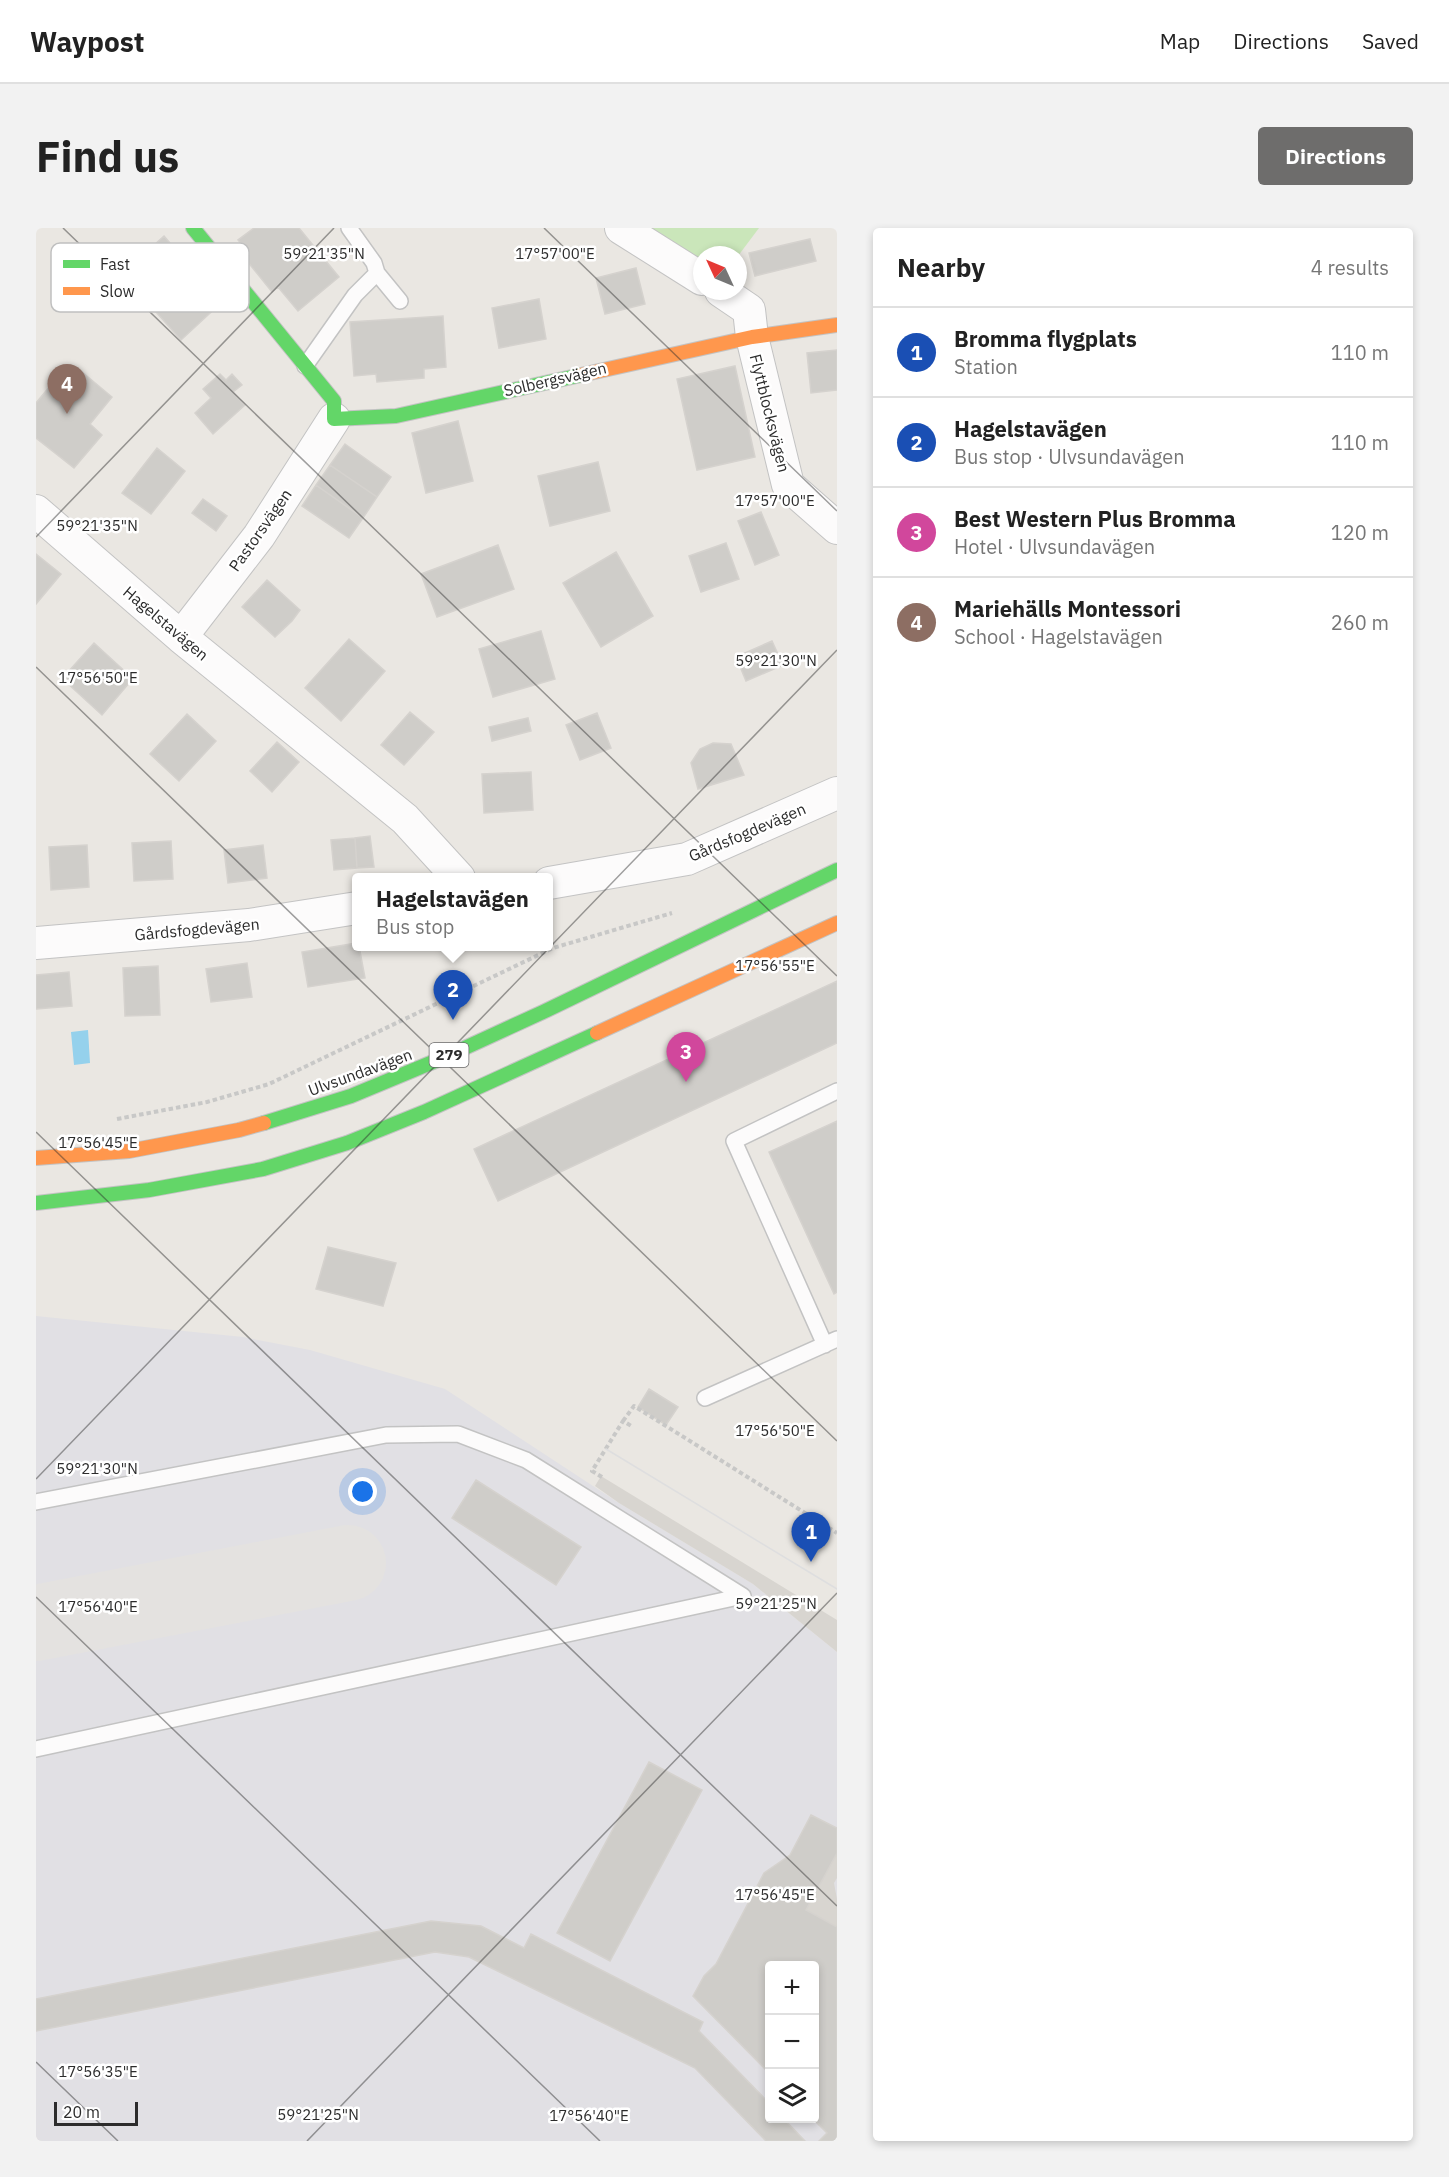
<!DOCTYPE html>
<meta charset="utf-8">
<style>
:root{--surface:#fff;--page:#f2f2f2;--text:#222;--muted:#767676;--line:#e0e0e0;--accent:#6e6d6c}
body{margin:0;font-family:"IBM Plex Sans",sans-serif;background:var(--page);color:var(--text)}
.controls{position:absolute;right:18px;bottom:18px;display:grid;overflow:hidden;border-radius:6px;box-shadow:0 3px 9px #0003}
.controls button{width:54px;height:54px;display:grid;place-items:center;padding:0;border:0;border-bottom:2px solid var(--line);background:var(--surface);color:var(--text);font:30px sans-serif}
.compass{position:absolute;left:657px;top:18px;width:54px;height:54px;border-radius:50%;background:var(--surface);box-shadow:0 3px 9px #0003;rotate:314deg}
.scale{position:absolute;left:18px;bottom:15px;width:84px;box-sizing:border-box;padding-left:6px;border:3px solid #2c2c2c;border-top:0;font-size:16px;line-height:21px;white-space:nowrap;color:#2c2c2c;-webkit-text-stroke:4px #fff;paint-order:stroke}
.you{position:absolute;left:327px;top:1264px;width:21px;height:21px;margin:-15px;border:4px solid #fff;border-radius:50%;background:#1a73e8;box-shadow:0 0 0 9px #1a73e833}
.badge{display:grid;place-items:center;width:39px;height:39px;border-radius:50%;background:var(--accent);color:#fff;font-size:20px;font-weight:700}
.pin{position:absolute;translate:-50% -50px;filter:drop-shadow(0 2px 3px #0008)}
.pin::after{content:'';position:absolute;top:32px;width:21px;height:18px;background:inherit;clip-path:polygon(0 0,100% 0,50% 100%)}
.popup{position:absolute;left:316px;top:645px;width:201px;height:78px;box-sizing:border-box;display:grid;place-content:center;border-radius:6px;background:var(--surface);filter:drop-shadow(0 2px 4px #0005);font-size:20px;white-space:nowrap;color:var(--muted)}
.popup b{font-size:22px;color:var(--text)}
.popup::after{content:'';position:absolute;left:50%;top:100%;margin-left:-12px;border:12px solid transparent;border-top-color:var(--surface)}
.list{margin:0;padding:0;list-style:none}
h2{display:flex;justify-content:space-between;align-items:center;height:78px;margin:0;padding:0 24px;font-size:26px}
h2 small{font-size:20px;font-weight:400;color:var(--muted)}
.list li{display:grid;grid-template-columns:39px 1fr auto;gap:18px;align-items:center;box-sizing:border-box;height:90px;padding:0 24px;border-top:2px solid var(--line)}
.list b{display:block;font-size:22px;white-space:nowrap}
.list p{margin:0;font-size:20px;white-space:nowrap;color:var(--muted)}
.list em{font-size:20px;font-style:normal;color:var(--muted)}
.icon{flex:none;width:33px;height:33px;fill:none;stroke:currentColor;stroke-width:2;stroke-linecap:round;stroke-linejoin:round}
.map{position:relative;flex:none;width:801px;height:1913px;overflow:hidden;border-radius:6px}
header{display:flex;align-items:center;gap:36px;box-sizing:border-box;height:84px;padding:0 30px;background:var(--surface);border-bottom:2px solid var(--line)}
header strong{font-size:28px}
nav{display:flex;gap:33px;margin-inline-start:auto;font-size:21px}
.intro{display:flex;align-items:center;justify-content:space-between;box-sizing:border-box;height:144px;padding:0 36px}
h1{margin:0;font-size:42px}
.button{padding:15px 27px;border-radius:6px;background:var(--accent);color:#fff;font-size:21px;font-weight:700}
main{display:flex;gap:36px;padding:0 36px}
aside{flex:1;background:var(--surface);border-radius:6px;box-shadow:0 3px 9px #0003}
.map>svg:first-child{display:block}
.airport{fill:#e1e0e4;fill-rule:evenodd}
.green{fill:#cae6ba}
.plaza{fill:#d8d5d0}
.water{fill:#95d1ec}
.lines{fill:none;stroke-linecap:round;stroke-linejoin:round}
.taxiway{stroke:#e4e2e0;stroke-width:76}
.building{fill:#cfcdc9;stroke:#d5d2ce;stroke-width:1.5}
.lane-casing{stroke:#c3c3c3;stroke-width:18}
.street-casing{stroke:#c3c3c3;stroke-width:34}
.fast-casing{stroke:#c3c3c3;stroke-width:16}
.slow-casing{stroke:#c3c3c3;stroke-width:16}
.path{stroke:#c8c8c7;stroke-width:4;stroke-dasharray:4.5 3;stroke-linecap:butt}
.lane{stroke:#fcfbfb;stroke-width:15}
.street{stroke:#fcfbfb;stroke-width:32}
.fast{stroke:#63d668;stroke-width:14}
.slow{stroke:#ff974d;stroke-width:14}
.tram{stroke:#dededf;stroke-width:1.5}
.ticks{fill:none;stroke:#2c2c2c;stroke-width:1.5;stroke-opacity:0.45}
.labels{text-anchor:middle;stroke-width:5;stroke-linejoin:round;paint-order:stroke}
.shield{fill:#fff;stroke:#6b6b6b;stroke-width:1.5}
.shield-label{font-size:15px;font-weight:bold;fill:#2c2c2c}
.street-label{font-size:16px;fill:#2c2c2c;stroke:#fff}
.key{fill:#fff;stroke:#c0c0c0;stroke-width:1.5}
.key-label{font-size:16px;fill:#2c2c2c}
.ticks-label{font-size:15px;text-anchor:middle;fill:#2c2c2c;stroke:#fff;stroke-width:5;stroke-linejoin:round;paint-order:stroke}
</style>
<header>
<strong>Waypost</strong>
<nav><a>Map</a><a>Directions</a><a>Saved</a></nav>
</header>
<div class="intro"><h1>Find us</h1><a class="button">Directions</a></div>
<main>
<div class="map">
<svg width="801" height="1913" viewBox="0 0 801 1913">
<rect width="100%" height="100%" fill="#eae7e2"/>
<path class="airport" d="M0,1088l207,21 67,13 135,39 174,114 134,81 84,68v489h-801zM734,1738h44v152h-44z"/>
<path class="green" d="M612,0h111l-21,28 -36,-1v7z"/>
<path class="plaza" d="M565,1248l236,144v32l-84,-68 -134,-81 -24,-17z
M801,1625v25l-3,5 3,16v28l-31,-17z"/>
<path class="water" d="M52,802l2,33 -16,2 -3,-33z"/>
<g class="lines">
<path class="taxiway" d="M0,1395l312,-60"/>
</g>
<path class="building" d="M218,0h45l40,49 -41,34 -20,-24 -6,5 -29,-36 5,-4 -10,-12z
M128,8l57,67 -40,37 -59,-66z
M774,11l6,22 -61,15 -6,-23z
M600,40l9,36 -40,10 -9,-36z
M503,71l7,40 -47,9 -7,-40z
M407,88l3,51 -22,2v9l-47,4 -1,-8 -22,2 -4,-54z
M801,122v40l-26,3 -4,-40z
M699,138l20,91 -58,13 -20,-91z
M46,144l30,25 -22,27 12,11 -28,33 -38,-30v-35l20,-24z
M184,146l6,6 6,-6 10,11 -9,7 12,13 -32,29 -18,-21 16,-15 -8,-9z
M422,193l15,60 -47,12 -14,-60z
M309,216l46,33 -14,20 -47,-32z
M121,220l28,23 -34,43 -29,-21z
M562,234l12,49 -60,15 -12,-50z
M294,237l47,32 -14,21 -47,-33z
M280,257l47,33 -14,20 -47,-32z
M167,271l24,17 -11,15 -24,-18z
M725,284l18,43 -24,10 -17,-44z
M690,315l13,36 -38,13 -12,-36z
M462,317l16,44 -77,28 -16,-43z
M580,324l37,64 -52,31 -38,-64z
M0,326l25,20 -25,30z
M231,352l33,30 -8,11 -17,16 -33,-30z
M505,403l14,48 -62,18 -14,-48z
M313,411l36,32 -44,50 -36,-33z
M736,413l11,24 -37,16 -10,-24z
M58,415l35,32 1,7 -28,33 -36,-33 1,-9z
M374,484l24,20 -30,33 -23,-20z
M561,485l14,35 -31,12 -14,-35z
M151,486l29,27 -37,40 -29,-27z
M492,490l3,13 -39,10 -3,-14z
M241,514l22,20 -27,30 -22,-21z
M677,515l18,1 13,31 -46,14 -7,-26 9,-14z
M495,544l2,38 -49,3 -2,-39z
M334,608l4,31 -17,1 -2,-30z
M319,610l2,30 -23,2 -3,-30z
M135,613l2,38 -39,2 -2,-38z
M51,617l2,42 -38,3 -2,-43z
M227,617l4,33 -39,5 -4,-33z
M321,715v3h2l6,32 -57,9 -6,-35z
M211,735l5,34 -41,5 -5,-33z
M122,738l2,49 -35,1 -2,-48z
M33,744l3,34 -36,3v-34z
M801,753v62l-339,158 -24,-52z
M801,893v171l-3,2 -65,-142z
M292,1019l68,16 -13,43 -67,-17z
M613,1161l29,18 -12,18 -28,-18z
M440,1252l105,67 -25,38 -104,-67z
M613,1534l53,28 -92,171 -53,-28z
M775,1587l26,13v25l-31,57 31,17v214h-18l8,-8 -15,-15h2v-152h-44v108l-77,-78 11,-20 12,-12 48,-91 26,-18z
M395,1693l50,5 43,22 7,-14 172,88 -4,9 71,73v14h13l22,23h-39l-71,-73 -226,-111 -34,-5 -399,79v-32z"/>
<g class="lines">
<defs>
<path id="lane" d="M341,45l23,28
M269,138l50,-71 22,-22 -3,-10 -25,-35
M789,1117l-91,-204 103,-50
M669,1170l132,-59
M0,1274l350,-67 72,-1 68,26 217,136 -707,153"/>
<path id="street" d="M585,0l81,51
M685,63l28,19 3,27 36,148 49,43
M0,283l145,126 224,182 54,59
M145,409l78,-101 75,-117
M513,655l138,-24 150,-66
M0,715l213,-18 108,-17"/>
<path id="fast" d="M157,0l141,173v18l62,-3 185,-41
M228,895l87,-27 94,-39 98,-45 294,-142
M0,975l113,-13 114,-21 84,-26 77,-31 173,-79"/>
<path id="slow" d="M545,147l171,-38 85,-12
M561,805l240,-110
M0,930l93,-7 110,-21 25,-7"/>
</defs>
<use href="#lane" class="lane-casing"/>
<use href="#street" class="street-casing"/>
<use href="#fast" class="fast-casing"/>
<use href="#slow" class="slow-casing"/>
<path class="path" d="M513,706l4,14
M81,891l90,-17 62,-18 284,-136 119,-35
M587,1193l11,-15 203,127
M566,1249l-10,-6 31,-50 10,6"/>
<use href="#lane" class="lane"/>
<use href="#street" class="street"/>
<use href="#fast" class="fast"/>
<use href="#slow" class="slow"/>
<path class="tram" d="M570,1221l231,140"/>
</g>
<path class="ticks" d="M27,0l774,748M508,0l293,283M0,309l298,-309M0,439l801,774M0,904l801,774M0,1251l801,-829M0,1369l564,544M0,1834l82,79M271,1913l530,-548"/>
<g class="labels">
<rect class="shield" x="393.5" y="815" width="39" height="24" rx="4.5"/>
<g class="shield-label">
<text x="413" y="832">279</text>
</g>
<g class="street-label">
<text transform="translate(519 151) rotate(-13)" y="6">Solbergsvägen</text>
<text transform="translate(734 185) rotate(76)" y="6">Flyttblocksvägen</text>
<text transform="translate(224 302) rotate(-55)" y="6">Pastorsvägen</text>
<text transform="translate(130 395) rotate(40)" y="6">Hagelstavägen</text>
<text transform="translate(711 604) rotate(-23)" y="6">Gårdsfogdevägen</text>
<text transform="translate(161 701) rotate(-5)" y="6">Gårdsfogdevägen</text>
<text transform="translate(324 844) rotate(-20)" y="6">Ulvsundavägen</text>
</g>
</g>
<rect x="15" y="15" width="198" height="69" rx="9" class="key"/>
<rect x="27" y="32" width="27" height="8" fill="#63d668"/>
<rect x="27" y="59" width="27" height="8" fill="#ff974d"/>
<g class="key-label">
<text x="64" y="42">Fast</text>
<text x="64" y="69">Slow</text>
</g>
<g class="ticks-label">
<text x="519" y="31">17°57'00"E</text>
<text x="288" y="31">59°21'35"N</text>
<text x="739" y="278">17°57'00"E</text>
<text x="61" y="303">59°21'35"N</text>
<text x="740" y="438">59°21'30"N</text>
<text x="62" y="455">17°56'50"E</text>
<text x="739" y="743">17°56'55"E</text>
<text x="62" y="920">17°56'45"E</text>
<text x="739" y="1208">17°56'50"E</text>
<text x="61" y="1246">59°21'30"N</text>
<text x="740" y="1381">59°21'25"N</text>
<text x="62" y="1384">17°56'40"E</text>
<text x="739" y="1672">17°56'45"E</text>
<text x="62" y="1849">17°56'35"E</text>
<text x="282" y="1892">59°21'25"N</text>
<text x="553" y="1893">17°56'40"E</text>
</g>
</svg>
<div class="controls">
<button>+</button>
<button>−</button>
<button><svg class="icon" aria-label="layers" viewBox="0 0 24 24"><path d="M12 4l9 5-9 5-9-5zM3 14l9 5 9-5"/></svg></button>
</div>
<svg class="compass" viewBox="-18 -18 36 36"><path d="M0-13l5 13h-10z" fill="#e53935"/><path d="M0 13l5-13h-10z" fill="#767676"/></svg>
<div class="scale">20 m</div>
<div class="you"></div>
<div class="pin badge" style="left:775px;top:1334px;background:#1a4fb4">1</div>
<div class="pin badge" style="left:417px;top:792px;background:#1a4fb4">2</div>
<div class="popup"><b>Hagelstavägen</b>Bus stop</div>
<div class="pin badge" style="left:650px;top:854px;background:#d1479c">3</div>
<div class="pin badge" style="left:31px;top:186px;background:#8d6e63">4</div>
</div>
<aside>
<h2>Nearby<small>4 results</small></h2>
<ul class="list">
<li><span class="badge" style="background:#1a4fb4">1</span><div><b>Bromma flygplats</b><p>Station</p></div><em>110 m</em></li>
<li><span class="badge" style="background:#1a4fb4">2</span><div><b>Hagelstavägen</b><p>Bus stop · Ulvsundavägen</p></div><em>110 m</em></li>
<li><span class="badge" style="background:#d1479c">3</span><div><b>Best Western Plus Bromma</b><p>Hotel · Ulvsundavägen</p></div><em>120 m</em></li>
<li><span class="badge" style="background:#8d6e63">4</span><div><b>Mariehälls Montessori</b><p>School · Hagelstavägen</p></div><em>260 m</em></li>
</ul>
</aside>
</main>
